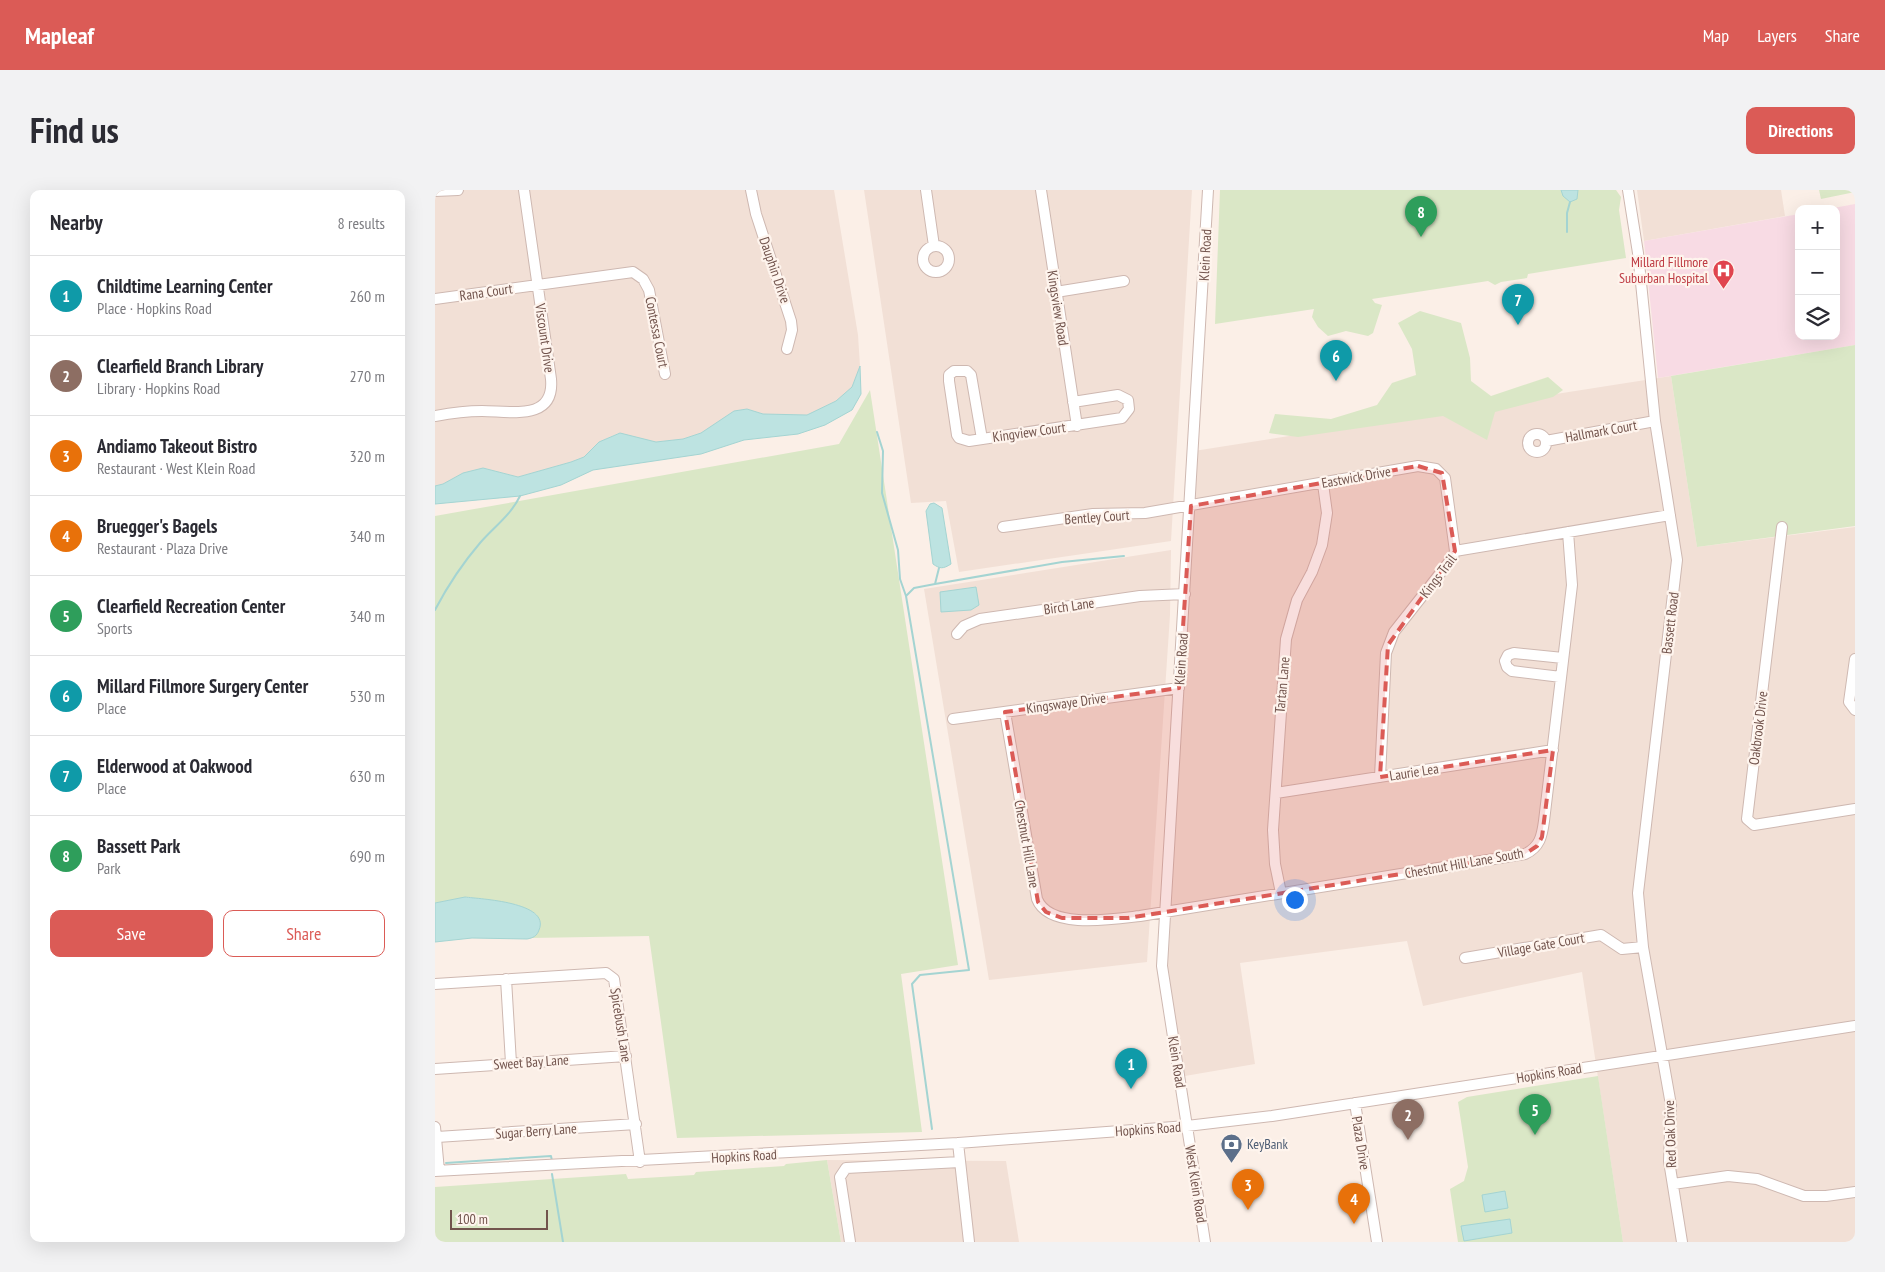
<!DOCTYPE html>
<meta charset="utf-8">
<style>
:root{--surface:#fff;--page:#f2f2f3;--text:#2b2b33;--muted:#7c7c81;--line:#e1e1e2;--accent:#db5b56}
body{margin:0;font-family:"PT Sans Narrow",sans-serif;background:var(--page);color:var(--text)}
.controls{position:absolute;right:15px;top:15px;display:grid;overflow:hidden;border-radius:10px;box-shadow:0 5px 20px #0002}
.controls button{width:45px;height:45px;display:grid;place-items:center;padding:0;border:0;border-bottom:1px solid var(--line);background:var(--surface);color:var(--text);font:25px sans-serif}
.scale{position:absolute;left:15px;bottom:12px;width:98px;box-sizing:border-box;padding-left:5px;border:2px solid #72544d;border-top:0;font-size:14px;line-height:18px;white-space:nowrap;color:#72544d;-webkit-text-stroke:4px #fef4ed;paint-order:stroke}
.you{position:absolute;left:859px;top:709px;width:18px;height:18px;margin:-12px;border:4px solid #fff;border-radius:50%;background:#1a73e8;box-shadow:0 0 0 8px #1a73e833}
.badge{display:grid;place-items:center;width:32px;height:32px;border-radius:50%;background:var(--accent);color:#fff;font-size:16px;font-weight:700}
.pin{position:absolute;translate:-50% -41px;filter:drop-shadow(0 1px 2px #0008)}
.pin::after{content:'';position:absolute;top:26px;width:18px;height:15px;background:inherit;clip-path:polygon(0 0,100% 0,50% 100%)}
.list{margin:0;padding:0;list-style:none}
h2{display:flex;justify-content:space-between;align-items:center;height:65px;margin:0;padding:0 20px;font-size:21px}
h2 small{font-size:16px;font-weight:400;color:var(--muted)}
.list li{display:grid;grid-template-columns:32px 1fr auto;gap:15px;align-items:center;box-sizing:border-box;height:80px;padding:0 20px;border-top:1px solid var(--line)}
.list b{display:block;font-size:19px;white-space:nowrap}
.list p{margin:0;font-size:16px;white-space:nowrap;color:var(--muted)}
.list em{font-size:16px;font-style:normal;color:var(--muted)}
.actions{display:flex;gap:10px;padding:15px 20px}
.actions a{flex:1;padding:11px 0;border:1px solid var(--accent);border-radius:10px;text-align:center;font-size:18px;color:var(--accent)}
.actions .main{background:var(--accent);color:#fff}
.icon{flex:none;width:28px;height:28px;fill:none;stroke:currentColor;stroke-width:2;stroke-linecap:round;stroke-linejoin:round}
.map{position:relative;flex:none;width:1420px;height:1052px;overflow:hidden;border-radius:10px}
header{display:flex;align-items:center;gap:30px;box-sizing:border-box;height:70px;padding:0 25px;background:var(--accent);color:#fff}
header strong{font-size:24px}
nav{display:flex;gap:28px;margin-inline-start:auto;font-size:18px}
.intro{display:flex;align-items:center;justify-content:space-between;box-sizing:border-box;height:120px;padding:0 30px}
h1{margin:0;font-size:35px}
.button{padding:12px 22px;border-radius:10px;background:var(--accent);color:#fff;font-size:18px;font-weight:700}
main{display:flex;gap:30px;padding:0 30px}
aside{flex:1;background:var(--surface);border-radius:10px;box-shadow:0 5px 20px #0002}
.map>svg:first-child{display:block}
.residential{fill:#f2e0d6}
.medical{fill:#f8dbe4}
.green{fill:#dae7c6}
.water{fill:#bde3e1;stroke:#a4d4d2}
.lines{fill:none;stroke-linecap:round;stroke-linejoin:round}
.stream{stroke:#a4d4d2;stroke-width:2}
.minor-casing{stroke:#ceb8b1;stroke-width:12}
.minor{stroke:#fff;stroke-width:10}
.marked{fill:#db5b56;fill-opacity:0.2;stroke:#db5b56;stroke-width:4;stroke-dasharray:10 6;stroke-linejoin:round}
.labels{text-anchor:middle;stroke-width:4.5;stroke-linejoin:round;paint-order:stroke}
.street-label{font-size:14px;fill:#72544d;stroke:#fef4ed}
.health-label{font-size:14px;fill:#be3a42;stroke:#fef4ed;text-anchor:end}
.service-label{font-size:14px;fill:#4e5e75;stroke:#fef4ed;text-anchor:start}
</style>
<header>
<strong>Mapleaf</strong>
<nav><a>Map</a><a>Layers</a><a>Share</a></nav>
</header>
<div class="intro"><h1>Find us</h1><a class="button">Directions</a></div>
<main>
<aside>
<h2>Nearby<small>8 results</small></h2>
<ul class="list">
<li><span class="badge" style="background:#0f9aa8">1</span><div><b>Childtime Learning Center</b><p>Place · Hopkins Road</p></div><em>260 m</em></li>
<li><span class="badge" style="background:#8d6e63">2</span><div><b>Clearfield Branch Library</b><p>Library · Hopkins Road</p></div><em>270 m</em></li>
<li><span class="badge" style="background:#e8710a">3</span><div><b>Andiamo Takeout Bistro</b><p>Restaurant · West Klein Road</p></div><em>320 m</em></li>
<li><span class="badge" style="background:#e8710a">4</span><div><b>Bruegger's Bagels</b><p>Restaurant · Plaza Drive</p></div><em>340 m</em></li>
<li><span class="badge" style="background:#2e9e5b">5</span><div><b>Clearfield Recreation Center</b><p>Sports</p></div><em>340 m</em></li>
<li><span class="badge" style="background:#0f9aa8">6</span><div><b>Millard Fillmore Surgery Center</b><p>Place</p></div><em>530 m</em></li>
<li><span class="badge" style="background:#0f9aa8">7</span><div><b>Elderwood at Oakwood</b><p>Place</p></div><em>630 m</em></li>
<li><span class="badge" style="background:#2e9e5b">8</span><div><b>Bassett Park</b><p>Park</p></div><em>690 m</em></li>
</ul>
<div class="actions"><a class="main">Save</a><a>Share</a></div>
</aside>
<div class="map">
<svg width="1420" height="1052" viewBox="0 0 1420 1052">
<rect width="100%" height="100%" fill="#fbefe7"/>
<path class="residential" d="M0,0h399l24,145 2,31 -8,21 -16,14 -29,14 -44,-1 -16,-5 -13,2 -33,22 -18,6 -27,3 -37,-9 -20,9 -15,15 -13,5 -53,15 -35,-9 -20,5 -20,11 -8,2z
M429,0h328l-21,351 -212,31 -13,-71 -35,2z
M1202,0h144l4,26 -141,25z
M1236,186l26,171 158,-20v715h-232l-41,-270 -159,34 -16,-65 -167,22 15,101 -76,13 -17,-111 32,-515z
M736,360l-1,65 -23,347 -158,18 -65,-391z
M392,970l179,1 13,81h-178z"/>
<path class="medical" d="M1420,14v141l-197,33 -14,-137 155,-27v122h37v-127h-8z"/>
<path class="green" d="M785,0h396l5,7 -2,13 7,48 -98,16 -1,4 -26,4 -6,3 -7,-4 -116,18 3,4 7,2 -9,28 -5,3 -22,-5 -18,5 -10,-9 -6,-10 2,-8 -99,15z
M1384,0h36v2l-34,7z
M985,121l41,12 9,35 1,23 20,15 57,-19 15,13 -10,7 -58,15 -8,28 -44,-24 -145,21 -29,-4 6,-19 56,5 46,-14 15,-22 24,-8 -4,-26 -14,-26z
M1420,155v181l-158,21 -26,-171z
M435,200l88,575 -57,9 21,158 -245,6 -28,-202 -119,2 7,-4 3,-7 -4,-13 -18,-9 -50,-8 -33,6v-387l404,-72z
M1163,886l25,166h-165l-8,-53 14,-8 4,-14 -10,-65 9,-5z
M392,970l14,82h-406v-55l191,-13 2,5 66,-4 2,-3 88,-6 2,-2z"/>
<path class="water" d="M1126,0h17l-1,9 -7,3 -7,-6z
M425,176l1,28 -9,16 -27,15 -27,9 -54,6 -43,14 -108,16 -32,15 -41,11 -85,8v-18l8,-2 20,-11 20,-5 35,9 53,-15 13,-5 15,-15 21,-9 36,9 27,-3 18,-6 33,-22 13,-2 16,5 44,1 29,-14 16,-14z
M499,313l8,5 9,56c-8,5 -11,5 -18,0l-7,-53 4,-7z
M541,397l3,18 -8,5 -30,2 -1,-20z
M30,707c15,2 86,5 74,33 -2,6 -6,8 -12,9l-55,-1 -37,4v-39z
M1070,1001l3,17 -23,4 -3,-17z
M1075,1029l2,14 -48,8 -3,-15z"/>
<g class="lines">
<path class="stream" d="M1132,42v-19l3,-11
M442,242l6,19 -1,42 16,57 2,29 6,17
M500,394l4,-16
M0,420c13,-25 27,-46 45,-67 14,-16 31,-28 40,-47
M497,939l-20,-145 8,-9 49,-5 -63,-374 8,-8 21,-4 127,-22 62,-6
M11,973l105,-7 1,5
M117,984l11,68"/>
<defs>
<path id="minor" d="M316,0l5,24 35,107 1,9 -5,19
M491,0l8,56
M606,0l36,236
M1193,0l10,63 17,168 22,139 -39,333 5,54 28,158 -2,56 13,81
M0,1l23,-1
M488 69a13 13 0 1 1 26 0a13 13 0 1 1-26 0Z
M621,102l68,-11
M0,109l198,-27 10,7 6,11 16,84
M0,226c16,-3 31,-5 47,-5 27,0 73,11 69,-32l-27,-189
M1093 253a9 9 0 1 1 18 0a9 9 0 1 1-18 0Z
M547,249l-11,-64 -4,-4h-13l-5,4v6l8,54 2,3 10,3 153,-23 7,-9 -1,-9 -10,-5 -45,7
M1111,251l109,-20
M568,337l90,-13 52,-1 273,-47 18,3 9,9 10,73 -2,6 -59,75 -8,21 -6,124
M1347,337l-35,292 7,6 101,-16
M1020,361l215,-36
M522,444l7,-8 16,-7 160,-23 45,-2
M1420,469l-6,43 6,8
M1126,487l-49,-6 -5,-4 -2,-6 3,-6 6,-2 49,5
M570,522l32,187c12,31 77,20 103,17l385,-62c15,-7 17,-18 19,-33l28,-236 -4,-53
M518,529l226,-31
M841,603l277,-43
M846,703l-6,-29 -2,-34 13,-191 11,-39 15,-28 10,-27 5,-32 -4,-29
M1030,768l136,-23 21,14 21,-2
M71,789l5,84
M0,794l171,-11 8,6 26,183
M0,879l191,-13
M920,913l22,139
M0,937l4,44
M2,947l199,-13
M523,953l11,99
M0,981l523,-28 229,-17 85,-10 583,-90
M1238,994l55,-8 29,3 47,17h22l29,-4
M415,1052l-10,-65 6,-9 114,-6
M770,1052l-43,-276 46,-776"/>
</defs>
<use href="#minor" class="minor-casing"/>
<use href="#minor" class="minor"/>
</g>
<path class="marked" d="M983,276l24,7 13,78 -67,94 -8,132 173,-27 -11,87 -5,9 -12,8 -397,64h-66l-16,-6 -8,-10 -33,-190 174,-24 12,-182z"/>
<defs>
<symbol id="hospital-pin" viewBox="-11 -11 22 30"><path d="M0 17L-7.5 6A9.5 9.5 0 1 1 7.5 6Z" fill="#e0444e" stroke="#fef4ed"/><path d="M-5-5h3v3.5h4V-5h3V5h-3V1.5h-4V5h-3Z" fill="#fff"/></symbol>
<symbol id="bank-pin" viewBox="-11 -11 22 30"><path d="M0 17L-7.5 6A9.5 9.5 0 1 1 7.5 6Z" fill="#5c6f8a" stroke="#fef4ed"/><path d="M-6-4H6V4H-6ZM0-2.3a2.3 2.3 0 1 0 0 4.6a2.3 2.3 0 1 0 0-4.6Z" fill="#fff"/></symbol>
</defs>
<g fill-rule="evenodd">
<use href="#hospital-pin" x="1276" y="68" width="25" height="34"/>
<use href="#bank-pin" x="784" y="942" width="25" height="34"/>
</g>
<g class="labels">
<g class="street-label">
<text transform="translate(770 65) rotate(-87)" y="5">Klein Road</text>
<text transform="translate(340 80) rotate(71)" y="5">Dauphin Drive</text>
<text transform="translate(51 102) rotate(-8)" y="5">Rana Court</text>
<text transform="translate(623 118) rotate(81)" y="5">Kingsview Road</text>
<text transform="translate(222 142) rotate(79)" y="5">Contessa Court</text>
<text transform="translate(110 148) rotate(82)" y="5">Viscount Drive</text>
<text transform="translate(1166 241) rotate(-10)" y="5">Hallmark Court</text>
<text transform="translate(594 242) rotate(-8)" y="5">Kingview Court</text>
<text transform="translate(921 287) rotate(-10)" y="5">Eastwick Drive</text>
<text transform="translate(662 327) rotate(-4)" y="5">Bentley Court</text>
<text transform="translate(1003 386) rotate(-53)" y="5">Kings Trail</text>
<text transform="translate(634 416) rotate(-8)" y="5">Birch Lane</text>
<text transform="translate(1235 433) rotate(-83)" y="5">Bassett Road</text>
<text transform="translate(746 469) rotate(-86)" y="5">Klein Road</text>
<text transform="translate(847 495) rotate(-85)" y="5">Tartan Lane</text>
<text transform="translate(631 513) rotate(-8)" y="5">Kingswaye Drive</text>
<text transform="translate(1323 538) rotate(-83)" y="5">Oakbrook Drive</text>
<text transform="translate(979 582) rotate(-9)" y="5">Laurie Lea</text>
<text transform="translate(592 654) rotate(80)" y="5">Chestnut Hill Lane</text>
<text transform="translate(1029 673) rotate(-10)" y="5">Chestnut Hill Lane South</text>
<text transform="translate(1106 755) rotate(-10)" y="5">Village Gate Court</text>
<text transform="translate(186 835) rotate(81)" y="5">Spicebush Lane</text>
<text transform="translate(96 872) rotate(-4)" y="5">Sweet Bay Lane</text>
<text transform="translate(742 872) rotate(81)" y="5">Klein Road</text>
<text transform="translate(1114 883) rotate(-9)" y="5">Hopkins Road</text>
<text transform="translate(713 939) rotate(-4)" y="5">Hopkins Road</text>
<text transform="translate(101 941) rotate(-4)" y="5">Sugar Berry Lane</text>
<text transform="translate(1235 944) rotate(-92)" y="5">Red Oak Drive</text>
<text transform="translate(926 953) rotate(81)" y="5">Plaza Drive</text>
<text transform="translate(309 966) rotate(-3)" y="5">Hopkins Road</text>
<text transform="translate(761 994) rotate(81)" y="5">West Klein Road</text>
</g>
<g class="health-label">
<text x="1273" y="77">Millard Fillmore<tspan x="1273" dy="16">Suburban Hospital</tspan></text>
</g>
<g class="service-label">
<text x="812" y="959">KeyBank</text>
</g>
</g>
</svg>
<div class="controls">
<button>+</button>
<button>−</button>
<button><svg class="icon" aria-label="layers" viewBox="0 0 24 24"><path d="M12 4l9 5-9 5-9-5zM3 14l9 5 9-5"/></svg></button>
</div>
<div class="scale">100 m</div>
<div class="you"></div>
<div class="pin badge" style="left:696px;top:899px;background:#0f9aa8">1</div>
<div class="pin badge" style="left:973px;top:950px;background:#8d6e63">2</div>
<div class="pin badge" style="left:813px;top:1020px;background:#e8710a">3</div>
<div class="pin badge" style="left:919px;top:1034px;background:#e8710a">4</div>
<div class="pin badge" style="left:1100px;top:945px;background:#2e9e5b">5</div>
<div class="pin badge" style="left:901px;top:191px;background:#0f9aa8">6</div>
<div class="pin badge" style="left:1083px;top:135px;background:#0f9aa8">7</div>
<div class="pin badge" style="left:986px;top:47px;background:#2e9e5b">8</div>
</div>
</main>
